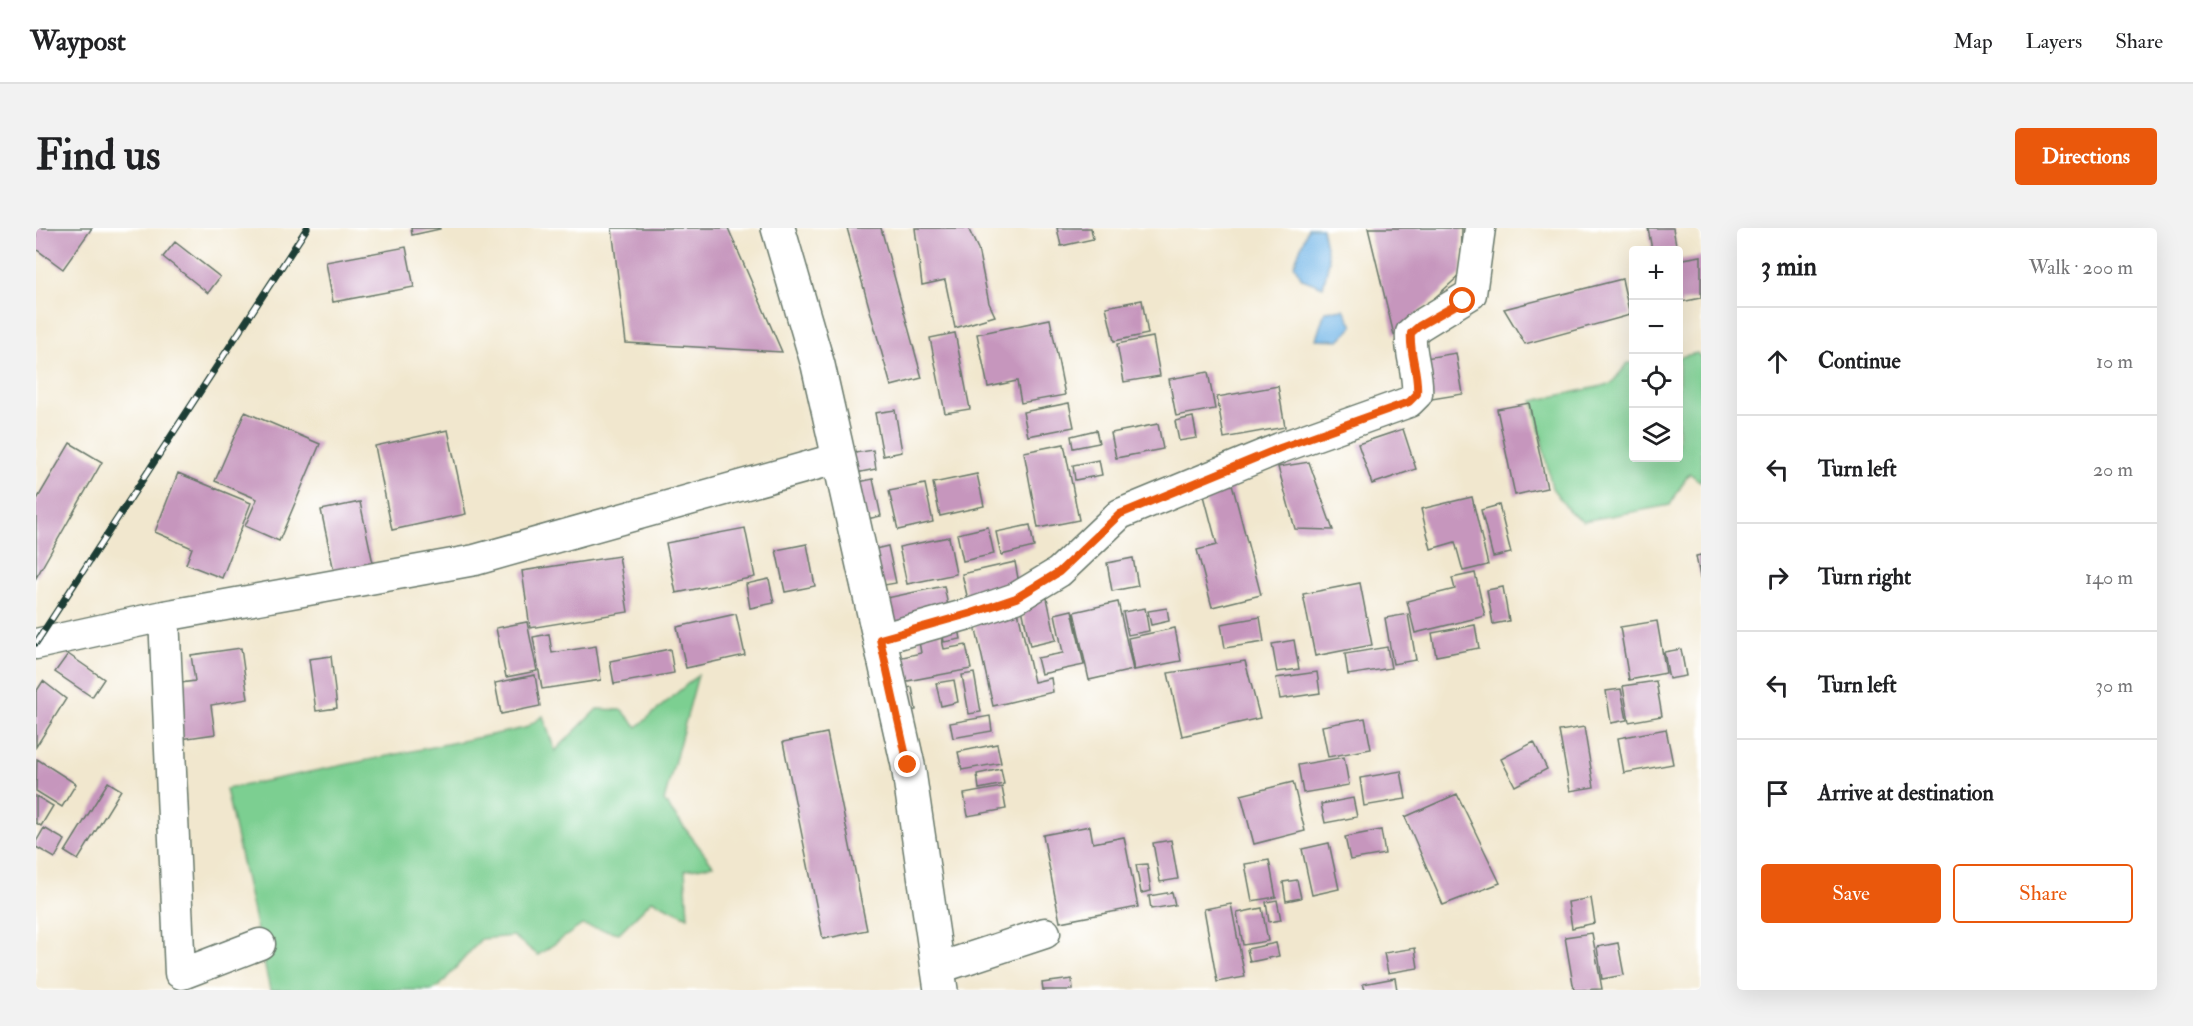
<!DOCTYPE html>
<meta charset="utf-8">
<style>
:root{--surface:#fff;--page:#f2f2f2;--text:#202124;--muted:#757577;--line:#e0e0e0;--accent:#ea580c}
body{margin:0;font-family:"IM FELL Double Pica",serif;background:var(--page);color:var(--text)}
.controls{position:absolute;right:18px;top:18px;display:grid;overflow:hidden;border-radius:6px;box-shadow:0 6px 24px #0002}
.controls button{width:54px;height:54px;display:grid;place-items:center;padding:0;border:0;border-bottom:2px solid var(--line);background:var(--surface);color:var(--text);font:30px sans-serif}
.stop{position:absolute;width:18px;height:18px;margin:-14px;border:4px solid #ea580c;border-radius:50%;background:#fff}
.stop.end{background:#ea580c;border-color:#fff;box-shadow:0 2px 6px #0008}
.list{margin:0;padding:0;list-style:none}
h2{display:flex;justify-content:space-between;align-items:center;height:78px;margin:0;padding:0 24px;font-size:26px}
h2 small{font-size:20px;font-weight:400;color:var(--muted)}
.list li{display:grid;grid-template-columns:39px 1fr auto;gap:18px;align-items:center;box-sizing:border-box;height:108px;padding:0 24px;border-top:2px solid var(--line)}
.list b{display:block;font-size:22px;white-space:nowrap}
.list em{font-size:20px;font-style:normal;color:var(--muted)}
.actions{display:flex;gap:12px;padding:18px 24px}
.actions a{flex:1;padding:14px 0;border:2px solid var(--accent);border-radius:6px;text-align:center;font-size:21px;color:var(--accent)}
.actions .main{background:var(--accent);color:#fff}
.icon{flex:none;width:33px;height:33px;fill:none;stroke:currentColor;stroke-width:2;stroke-linecap:round;stroke-linejoin:round}
.map{position:relative;flex:none;width:1665px;height:762px;overflow:hidden;border-radius:6px}
header{display:flex;align-items:center;gap:36px;box-sizing:border-box;height:84px;padding:0 30px;background:var(--surface);border-bottom:2px solid var(--line)}
header strong{font-size:28px}
nav{display:flex;gap:33px;margin-inline-start:auto;font-size:21px}
.intro{display:flex;align-items:center;justify-content:space-between;box-sizing:border-box;height:144px;padding:0 36px}
h1{margin:0;font-size:42px}
.button{padding:15px 27px;border-radius:6px;background:var(--accent);color:#fff;font-size:21px;font-weight:700}
main{display:flex;gap:36px;padding:0 36px}
aside{flex:1;background:var(--surface);border-radius:6px;box-shadow:0 6px 24px #0002}
.map>svg:first-child{display:block}
.green{fill:#7ccf91;stroke:#4e8662;stroke-width:1.5}
.water{fill:#71b5e7;stroke:#48798e;stroke-width:1.5}
.building{fill:#c696bd}
.lines{fill:none;stroke-linecap:round;stroke-linejoin:round}
.street-casing{stroke:#68786a;stroke-width:33}
.secondary-casing{stroke:#68786a;stroke-width:36}
.street{stroke:#fff;stroke-width:30}
.secondary{stroke:#fff;stroke-width:33}
.rail-casing{stroke:#1f3d34;stroke-width:7}
.rail{stroke:#fff;stroke-width:4.5;stroke-dasharray:14;stroke-linecap:butt}
.route{stroke:#ea580c;stroke-width:8}
</style>
<header>
<strong>Waypost</strong>
<nav><a>Map</a><a>Layers</a><a>Share</a></nav>
</header>
<div class="intro"><h1>Find us</h1><a class="button">Directions</a></div>
<main>
<div class="map">
<svg width="1665" height="762" viewBox="0 0 1665 762">
<rect width="100%" height="100%" fill="#fff"/>
<filter id="ink" filterUnits="userSpaceOnUse"><feTurbulence type="fractalNoise" baseFrequency=".0167" numOctaves="2"/><feDisplacementMap in="SourceGraphic" scale="12" xChannelSelector="R" yChannelSelector="G"/><feConvolveMatrix kernelMatrix="1 2 1 2 8 2 1 2 1" color-interpolation-filters="sRGB"/></filter>
<filter id="wash" filterUnits="userSpaceOnUse"><feTurbulence type="fractalNoise" baseFrequency=".008" numOctaves="4" result="noise"/><feDisplacementMap in="SourceGraphic" scale="24" xChannelSelector="R" yChannelSelector="G"/><feGaussianBlur stdDeviation="1.35" result="paint"/><feColorMatrix in="noise" values="0 0 0 0 0 0 0 0 0 0 0 0 0 0 0 0 0 1.4 0 .05"/><feComposite in="paint" operator="in"/></filter>
<g filter="url(#wash)">
<rect width="100%" height="100%" fill="#f1e7ce"/>
<path class="green" d="M1661,125l4,5v124l-12,-9 -19,32 -87,16 -13,-9 -18,-24 -19,-87 78,-17 17,-21h5l1,95h44l1,-101z
M662,447l-34,126 49,64 -28,5 3,47 -36,-17 -33,33 -37,-8 -44,30 -25,-19 -32,3 -42,48 -7,3h-162l-44,-201 299,-61 18,-12 12,35 42,-42 25,1 15,17z"/>
<path class="water" d="M1272,0h14l7,33 -6,26 -21,-8 -8,-14z
M1308,81l9,17 -14,14 -23,-1 9,-28z"/>
<g id="blocks">
<path class="building" d="M0,0h56l-29,41 -27,-20z
M375,0h29v1l-28,6z
M576,0h116l54,124 -156,-9z
M811,0h34l41,150 -31,8z
M879,0h53l10,21 11,54 6,13 -40,12 -10,-48 -23,5z
M1021,0h34l2,11 -32,7z
M1332,0h94l-1,46 -67,61z
M1612,0h25l4,22h-25z
M139,14l45,35 -12,16 -45,-36z
M370,19l8,40 -81,15 -7,-40z
M1665,28v42l-20,4 1,3 -4,1v-46z
M1586,51l8,36 -105,29 -21,-35z
M1106,72l6,34 -34,7 -8,-34z
M1014,91l15,76 -44,8 -4,-22 -29,6 -11,-53z
M919,105l15,76 -25,4 -15,-75z
M1117,109l7,39 -36,6 -7,-38z
M1420,125l7,41 -31,5 -7,-41z
M1172,144l7,37 -39,7 -7,-37z
M1242,158l7,41 -61,11 -7,-41z
M1033,175l5,24 -46,9 -5,-24z
M1493,175l18,85 -32,7 -18,-86z
M859,182l7,42 -19,4 -8,-43z
M209,184l75,32 -41,97 -34,-15 12,-27 -42,-18z
M1157,189l4,21 -18,3 -4,-20z
M1122,196l5,25 -47,9 -5,-25z
M1367,201l13,40 -44,15 -14,-40z
M412,202l18,84 -74,16 -17,-84z
M1060,202l3,13 -26,5 -2,-12z
M34,215l32,19 -66,116v-77z
M1028,216l15,76 -41,8 -14,-76z
M837,222l3,19 -25,5 -3,-20z
M1063,232l3,15 -27,5 -2,-15z
M1273,234l24,68 -38,-1 -17,-62z
M142,245l73,30 -29,75 -36,-14 6,-16 -37,-16z
M941,246l7,32 -44,10 -7,-33z
M837,251l8,37 -19,4 -8,-37z
M1195,252l30,115 -49,12 -15,-57 20,-5 -15,-57z
M889,256l8,38 -35,8 -9,-39z
M1436,269l16,68 -25,6 -8,-29 -24,7 -10,-40z
M324,274l14,66 -39,8 -14,-66z
M1463,277l12,48 -18,4 -12,-47z
M994,297l4,22 -33,8 -5,-23z
M952,299l6,27 -31,7 -6,-27z
M709,300l10,49 -79,16 -10,-50z
M913,309l7,37 -49,10 -8,-37z
M771,316l8,42 -30,6 -9,-42z
M852,318l8,37 -17,3 -8,-36z
M1665,327v21l-1,1 -4,-21z
M583,328l9,56 -98,16 -8,-57z
M1097,330l5,28 -26,5 -5,-28z
M979,334l5,27 -52,11 -6,-26z
M1439,345l10,43 -70,17 -8,-32 48,-12 -3,-11z
M733,351l5,24 -24,5 -4,-24z
M1324,355l12,62 -57,11 -12,-62z
M908,358l6,30 -62,14 -6,-31z
M1467,359l6,34 -16,3 -6,-34z
M1011,370l9,42 -26,6 -9,-42z
M1082,374l15,68 -44,10 -15,-68z
M1109,380l4,23 -21,4 -5,-23z
M1131,380l2,13 -18,4 -3,-14z
M1036,382l12,55 -43,9 -4,-16 26,-5 -8,-39z
M982,383l16,71 17,-4 2,14 -60,14 -19,-85z
M700,386l9,41 -59,13 -9,-41z
M1372,386l8,46 -23,4 -8,-46z
M1224,389l4,25 -39,6 -4,-24z
M1621,393l9,52 -37,7 -9,-53z
M491,394l10,49 -31,6 -10,-49z
M922,396l3,15 -17,3 -2,-14z
M1439,397l4,23 -43,8 -4,-23z
M1139,400l6,33 -47,9 -6,-32z
M904,403l4,18 22,-4 5,24 -69,13 -4,-24 23,-5 -3,-17z
M513,406l3,19 44,-7 5,34 -59,9 -9,-52z
M1258,412l5,29 -22,3 -5,-28z
M1351,419l4,21 -43,7 -3,-21z
M205,420l7,51 -37,6 4,29 -34,5 -8,-55 22,-3 -4,-26z
M634,421l4,24 -60,11 -4,-23z
M1645,421l5,27 -17,3 -5,-27z
M32,426l36,25 -12,18 -37,-25z
M295,428l6,52 -21,3 -7,-52z
M1209,433l15,57 -78,18 -14,-63z
M1281,444l3,21 -40,6 -4,-21z
M938,445l7,39 -12,2 -7,-39z
M499,447l5,31 -39,8 -6,-31z
M918,452l4,22 -17,4 -5,-23z
M7,453l23,18 -30,48v-55z
M1620,453l6,35 -33,6 -6,-36z
M876,459l4,23 -17,3 -5,-23z
M1585,461l6,31 -16,3 -5,-32z
M954,488l2,15 -39,7 -3,-15z
M1329,490l6,31 -43,8 -6,-31z
M1548,499l10,60 -24,4 -11,-60z
M1630,501l7,35 -49,9 -6,-35z
M791,505l40,197 -44,9 -40,-197z
M1498,514l13,27 -32,17 -14,-27z
M961,516l4,19 -39,7 -4,-18z
M1308,529l5,28 -46,8 -5,-28z
M1,531l39,25 -14,23 -26,-16z
M965,541l3,15 -25,5 -2,-15z
M1365,543l5,28 -42,7 -4,-28z
M72,554l13,8 -43,70 -13,-8z
M1257,554l12,49 -51,13 -13,-49z
M966,559l4,22 -38,7 -4,-22z
M1421,566l43,89 -57,22 -38,-88z
M0,568l17,10 -12,20 -5,-3z
M1317,570l4,19 -32,6 -4,-19z
M1054,598l3,17 31,-6 14,70 -78,15 -17,-87z
M8,600l21,12 -10,18 -19,-11v-5z
M1345,602l4,24 -35,6 -5,-23z
M1135,612l7,39 -18,3 -7,-39z
M1293,615l10,46 -27,6 -10,-46z
M1233,632l7,37 -24,4 -7,-37z
M1111,636l4,27 -10,2 -5,-28z
M1261,652l4,18 -15,3 -3,-19z
M1136,664l3,13 -24,4 -2,-13z
M1555,670l4,25 -23,5 -4,-26z
M1241,672l4,20 -12,2 -3,-20z
M1195,676l14,73 -28,5 -13,-73z
M1226,680l6,33 -25,4 -6,-32z
M1556,705l10,56 -28,1 -9,-53z
M1240,715l3,13 -29,6 -3,-13z
M1582,715l6,32 -22,4 -5,-32z
M1379,720l3,20 -30,5 -4,-20z
M1359,750l2,12h-32l-2,-6z
M1036,751l1,11h-30l-1,-7z"/>
</g>
</g>
<g filter="url(#ink)">
<use href="#blocks" fill-opacity="0" stroke="#68786a" stroke-width="1.5"/>
<g class="lines">
<defs>
<path id="street" d="M128,388l16,357 2,1 78,-30
M844,411l92,-26 44,-15 43,-26 61,-58 160,-66 129,-46 8,-8c2,-21 -8,-41 -6,-61l8,-7 52,-32 9,-66
M0,416l128,-28 311,-56 364,-102
M903,740l106,-35"/>
<path id="secondary" d="M742,0l40,137 90,400 33,225"/>
</defs>
<use href="#street" class="street-casing"/>
<use href="#secondary" class="secondary-casing"/>
<use href="#street" class="street"/>
<use href="#secondary" class="secondary"/>
<defs>
<path id="rail" d="M0,415l271,-415"/>
</defs>
<use href="#rail" class="rail-casing"/>
<use href="#rail" class="rail"/>
</g>
</g>
<g class="lines" filter="url(#ink)">
<path class="route" d="M872,537l-28,-126 92,-26 44,-15 43,-26 61,-58 160,-66 129,-46 8,-8c2,-21 -8,-41 -6,-61l8,-7 44,-25"/>
</g>
</svg>
<div class="controls">
<button>+</button>
<button>−</button>
<button><svg class="icon" aria-label="locate" viewBox="0 0 24 24"><circle cx="12" cy="12" r="6"/><path d="M12 2v4M12 18v4M2 12h4M18 12h4"/></svg></button>
<button><svg class="icon" aria-label="layers" viewBox="0 0 24 24"><path d="M12 4l9 5-9 5-9-5zM3 14l9 5 9-5"/></svg></button>
</div>
<div class="stop" style="left:1427px;top:73px"></div>
<div class="stop end" style="left:872px;top:537px"></div>
</div>
<aside>
<h2>3 min<small>Walk · 200 m</small></h2>
<ul class="list">
<li><svg class="icon" aria-label="ahead" viewBox="0 0 24 24"><path d="M12 20V5M6 11l6-6 6 6"/></svg><div><b>Continue</b></div><em>10 m</em></li>
<li><svg class="icon" aria-label="left" viewBox="0 0 24 24"><path d="M17 20v-9H6M10 6l-5 5 5 5"/></svg><div><b>Turn left</b></div><em>20 m</em></li>
<li><svg class="icon" aria-label="right" viewBox="0 0 24 24"><path d="M7 20v-9h11M14 6l5 5-5 5"/></svg><div><b>Turn right</b></div><em>140 m</em></li>
<li><svg class="icon" aria-label="left" viewBox="0 0 24 24"><path d="M17 20v-9H6M10 6l-5 5 5 5"/></svg><div><b>Turn left</b></div><em>30 m</em></li>
<li><svg class="icon" aria-label="arrive" viewBox="0 0 24 24"><path d="M6 21V4h12l-3 4 3 4H6"/></svg><div><b>Arrive at destination</b></div></li>
</ul>
<div class="actions"><a class="main">Save</a><a>Share</a></div>
</aside>
</main>
